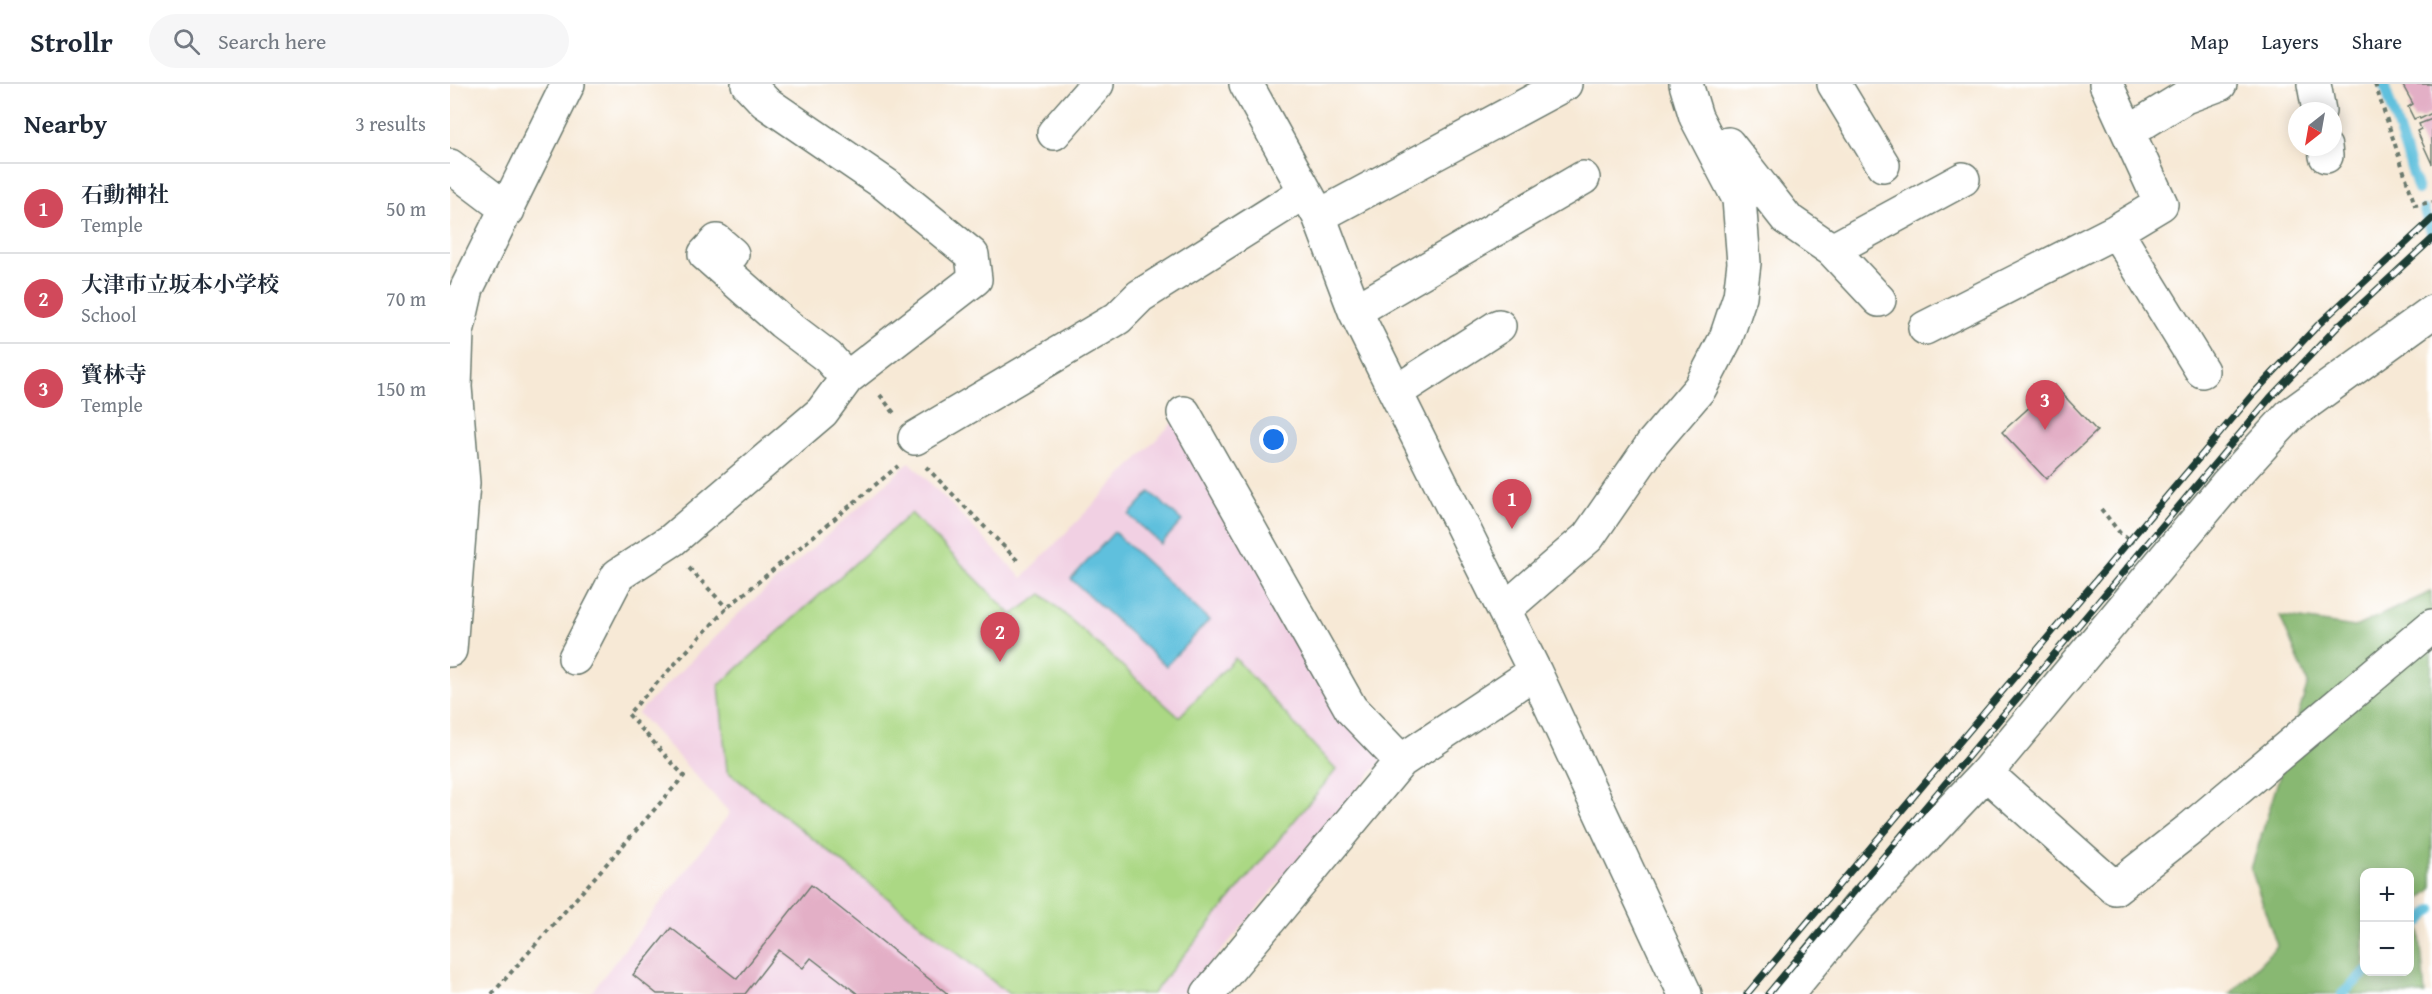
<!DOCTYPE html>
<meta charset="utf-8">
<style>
:root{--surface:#fff;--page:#f6f6f7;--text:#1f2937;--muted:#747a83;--line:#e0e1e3;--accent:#d1495b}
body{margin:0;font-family:"Gentium Book Plus","Noto Serif JP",serif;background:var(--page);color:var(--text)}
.controls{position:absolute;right:18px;bottom:18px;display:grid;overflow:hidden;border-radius:12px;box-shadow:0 3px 15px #0003}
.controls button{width:54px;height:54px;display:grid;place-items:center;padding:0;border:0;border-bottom:2px solid var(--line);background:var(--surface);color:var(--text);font:30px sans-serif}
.compass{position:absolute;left:1838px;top:18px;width:54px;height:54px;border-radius:50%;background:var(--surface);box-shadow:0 3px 15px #0003;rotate:211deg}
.you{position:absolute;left:824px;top:356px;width:21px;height:21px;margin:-15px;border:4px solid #fff;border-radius:50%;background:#1a73e8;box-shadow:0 0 0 9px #1a73e833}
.badge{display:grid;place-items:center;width:39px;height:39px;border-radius:50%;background:var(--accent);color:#fff;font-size:20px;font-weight:700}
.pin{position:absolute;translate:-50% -50px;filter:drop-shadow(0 2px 3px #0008)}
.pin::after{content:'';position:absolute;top:32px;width:21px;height:18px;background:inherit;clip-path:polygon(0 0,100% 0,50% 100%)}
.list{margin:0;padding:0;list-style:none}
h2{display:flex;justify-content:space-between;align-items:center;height:78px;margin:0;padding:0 24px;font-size:26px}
h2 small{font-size:20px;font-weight:400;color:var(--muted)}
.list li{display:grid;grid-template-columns:39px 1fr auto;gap:18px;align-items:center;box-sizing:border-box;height:90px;padding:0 24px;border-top:2px solid var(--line)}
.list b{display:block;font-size:22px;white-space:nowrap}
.list p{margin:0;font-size:20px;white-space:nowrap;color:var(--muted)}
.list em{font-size:20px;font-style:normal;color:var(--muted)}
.icon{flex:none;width:33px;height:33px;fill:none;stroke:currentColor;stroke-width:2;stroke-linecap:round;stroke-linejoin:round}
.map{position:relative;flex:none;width:1982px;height:910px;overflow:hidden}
header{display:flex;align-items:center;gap:36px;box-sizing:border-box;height:84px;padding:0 30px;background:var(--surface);border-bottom:2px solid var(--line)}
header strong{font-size:28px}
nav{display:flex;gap:33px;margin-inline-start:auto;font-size:21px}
.search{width:420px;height:54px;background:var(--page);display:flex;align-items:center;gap:15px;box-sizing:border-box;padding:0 21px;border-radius:33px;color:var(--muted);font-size:22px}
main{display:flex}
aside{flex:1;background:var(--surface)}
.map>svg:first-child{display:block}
.built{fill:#f1d0e3}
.green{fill:#abd884;stroke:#658a5c;stroke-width:1.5}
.forest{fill:#88b872;stroke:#547a53;stroke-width:1.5;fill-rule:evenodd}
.water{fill:#5fc0dd;stroke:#3f7e88;stroke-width:1.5}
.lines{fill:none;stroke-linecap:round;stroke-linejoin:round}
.stream{stroke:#5fc0dd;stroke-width:10}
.building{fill:#e3afc6}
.minor-casing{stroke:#6b796d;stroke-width:36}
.path{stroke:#6b796d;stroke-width:4;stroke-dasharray:4.5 4.5;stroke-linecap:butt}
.minor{stroke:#fff;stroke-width:33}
.rail-casing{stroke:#1f3d34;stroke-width:7}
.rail{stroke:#fff;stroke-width:4.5;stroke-dasharray:14;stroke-linecap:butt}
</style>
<header>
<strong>Strollr</strong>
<div class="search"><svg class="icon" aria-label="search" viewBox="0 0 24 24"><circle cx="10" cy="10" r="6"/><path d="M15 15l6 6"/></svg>Search here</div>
<nav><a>Map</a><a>Layers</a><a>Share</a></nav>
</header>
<main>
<aside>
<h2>Nearby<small>3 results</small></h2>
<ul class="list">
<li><span class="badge">1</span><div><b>石動神社</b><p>Temple</p></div><em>50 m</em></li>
<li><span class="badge">2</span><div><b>大津市立坂本小学校</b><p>School</p></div><em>70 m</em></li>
<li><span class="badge">3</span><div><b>寳林寺</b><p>Temple</p></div><em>150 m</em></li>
</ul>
</aside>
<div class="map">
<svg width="1982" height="910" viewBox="0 0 1982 910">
<rect width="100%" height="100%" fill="#fff"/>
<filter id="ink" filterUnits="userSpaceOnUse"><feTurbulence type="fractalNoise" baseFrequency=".0167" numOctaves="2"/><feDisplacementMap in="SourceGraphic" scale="12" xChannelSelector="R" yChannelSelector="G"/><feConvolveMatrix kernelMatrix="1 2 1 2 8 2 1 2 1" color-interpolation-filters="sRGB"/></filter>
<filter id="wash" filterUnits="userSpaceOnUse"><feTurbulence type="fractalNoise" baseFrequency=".008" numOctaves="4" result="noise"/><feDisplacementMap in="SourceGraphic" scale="24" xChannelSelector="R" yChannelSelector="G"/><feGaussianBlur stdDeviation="1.35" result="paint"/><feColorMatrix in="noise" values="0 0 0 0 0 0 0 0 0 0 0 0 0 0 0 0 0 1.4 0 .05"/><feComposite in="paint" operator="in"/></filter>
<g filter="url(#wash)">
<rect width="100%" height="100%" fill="#f7e9d6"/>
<path class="built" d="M728,333l206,341 -199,236h-595l140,-181 -92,-100 100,-99 172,-152 112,116z"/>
<path class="green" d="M461,429l101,102 30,-21 137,123 56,-59 101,112 -184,224h-143l-282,-223 -8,-86z"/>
<path class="forest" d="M1981,508l1,297 -15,13 8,92h-195l47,-48 -26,-77 57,-186 -28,-67 75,11zM1914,788h46v100h-46z"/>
<path class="water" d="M700,408l32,29 -21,23 -32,-29z
M664,448l95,88 -43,46 -95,-87z"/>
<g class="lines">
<path class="stream" d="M1934,0l34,106
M1974,126l8,25
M1960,847l22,-21
M1892,910l24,-22"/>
</g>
<g id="blocks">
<path class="building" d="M1952,0h30v29l-12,6 -1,-2 -5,2 -6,-12 5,-3z
M1982,35v45l-15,-33 4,-2 -2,-5z
M1604,301l43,46 -51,48 -44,-47z
M361,801l137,109h-90l-47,-36 -8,10 -24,-18 -34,44h-88l-24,-19 38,-47 66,51z"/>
</g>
</g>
<g filter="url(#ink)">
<use href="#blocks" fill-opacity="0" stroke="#6b796d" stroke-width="1.5"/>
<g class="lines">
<defs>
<path id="minor" d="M796,0l73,132 36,95 180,361 150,322
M1384,0l49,81
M1864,0l5,27
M1678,48l57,-35 35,-13
M604,49l43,-49
M1278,60l59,75 45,31 47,50
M1875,63l1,9
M0,82l58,44
M869,132l246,-132
M1666,147l86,140
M1382,166l131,-71
M282,170l-15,-13 -12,13 77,68 46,35 19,21
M905,227l228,-133
M1475,244l191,-97 45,-27 -55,-120
M946,308l103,-66
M734,329l167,296 50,52
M465,354l203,-120 22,-22 165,-104
M1054,526l84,-73 65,-94 47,-55 26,-50 14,-42 4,-33 -5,-64 -43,-82 -10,-33
M0,566l13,-167 -8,-96 2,-55 10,-44 101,-204
M125,574l43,-83 54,-35 150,-128 25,-34 128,-99 -3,-24 -87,-71 -120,-82 -17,-18
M1536,689l129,115 75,-59 242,-203
M758,910l193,-233 134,-89
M1337,910l72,-87 127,-134 240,-288 64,-70 142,-103"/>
</defs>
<use href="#minor" class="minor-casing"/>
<path class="path" d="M1925,0l40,121 17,-3
M430,311l14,18
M476,383l93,95
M1651,425l19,24 13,10
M239,484l38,40
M42,910l192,-218 -56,-62 99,-106 171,-142"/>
<use href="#minor" class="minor"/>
<defs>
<path id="rail" d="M1297,910l506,-600 65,-69 114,-106
M1318,910l502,-596 71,-75 91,-84"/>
</defs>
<use href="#rail" class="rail-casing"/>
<use href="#rail" class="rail"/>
</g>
</g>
</svg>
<div class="controls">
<button>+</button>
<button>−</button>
</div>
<svg class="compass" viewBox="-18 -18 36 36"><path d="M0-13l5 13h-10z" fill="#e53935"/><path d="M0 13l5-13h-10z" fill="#747a83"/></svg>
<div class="you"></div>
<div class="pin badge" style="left:1062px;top:445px">1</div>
<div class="pin badge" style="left:550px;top:578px">2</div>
<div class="pin badge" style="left:1595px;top:346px">3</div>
</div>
</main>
